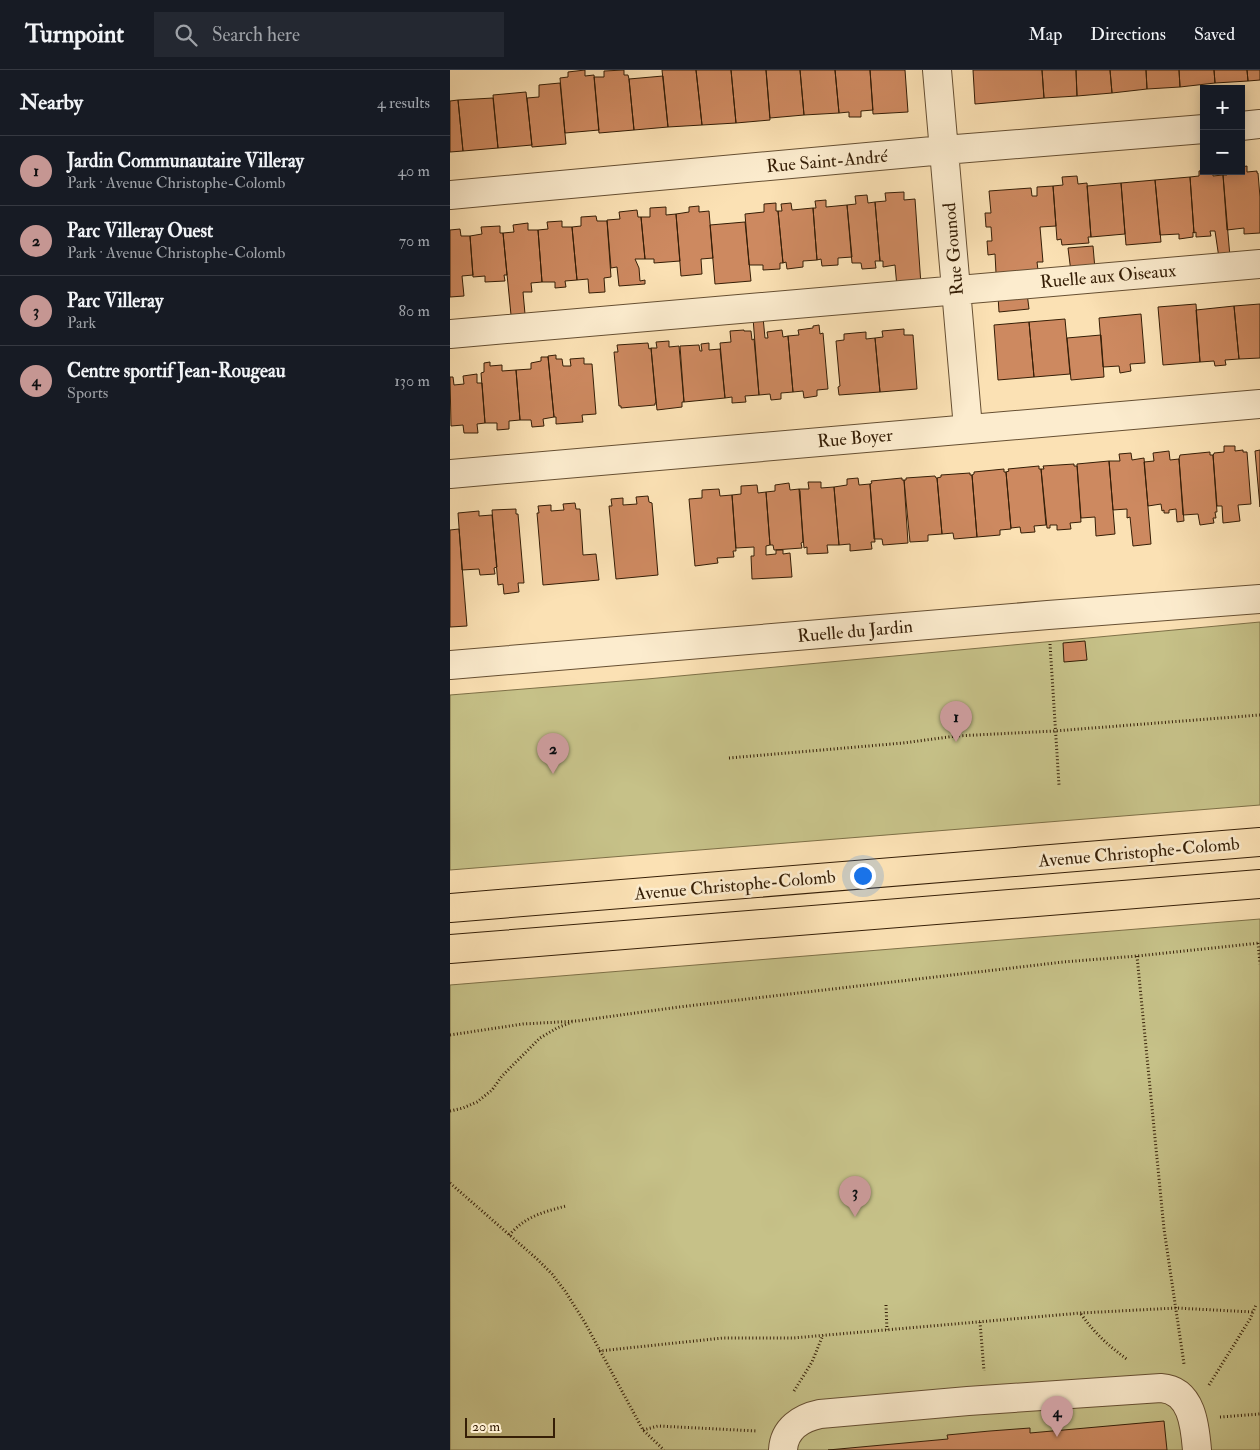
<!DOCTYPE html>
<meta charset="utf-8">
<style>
:root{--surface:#171b24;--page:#242831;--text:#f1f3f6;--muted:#9ea1a6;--line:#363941;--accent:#c59692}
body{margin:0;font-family:"IM FELL Double Pica",serif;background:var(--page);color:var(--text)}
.controls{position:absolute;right:15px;top:15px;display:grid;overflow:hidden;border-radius:0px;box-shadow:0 2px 12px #0003}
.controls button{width:45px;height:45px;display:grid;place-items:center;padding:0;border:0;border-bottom:1px solid var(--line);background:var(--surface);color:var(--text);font:25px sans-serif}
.scale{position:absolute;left:15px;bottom:12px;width:90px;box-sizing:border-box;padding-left:5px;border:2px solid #351e06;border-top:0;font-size:14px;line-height:18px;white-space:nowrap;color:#351e06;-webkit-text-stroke:4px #fcecce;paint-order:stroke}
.you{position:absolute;left:412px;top:805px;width:18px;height:18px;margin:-12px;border:4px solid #fff;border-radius:50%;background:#1a73e8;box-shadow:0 0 0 8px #1a73e833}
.badge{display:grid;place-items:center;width:32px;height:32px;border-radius:50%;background:var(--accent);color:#111;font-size:16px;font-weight:700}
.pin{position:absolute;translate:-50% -41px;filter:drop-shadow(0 1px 2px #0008)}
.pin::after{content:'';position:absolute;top:26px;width:18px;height:15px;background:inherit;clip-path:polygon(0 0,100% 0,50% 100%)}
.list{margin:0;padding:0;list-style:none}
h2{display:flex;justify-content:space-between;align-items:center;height:65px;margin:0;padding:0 20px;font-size:21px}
h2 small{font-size:16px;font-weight:400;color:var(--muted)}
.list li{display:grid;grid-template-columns:32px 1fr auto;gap:15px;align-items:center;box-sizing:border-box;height:70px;padding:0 20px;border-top:1px solid var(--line)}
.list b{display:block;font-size:19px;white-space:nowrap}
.list p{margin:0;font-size:16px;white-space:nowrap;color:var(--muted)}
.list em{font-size:16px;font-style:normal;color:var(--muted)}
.icon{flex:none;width:28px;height:28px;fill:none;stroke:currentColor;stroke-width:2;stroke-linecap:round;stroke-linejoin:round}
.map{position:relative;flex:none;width:810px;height:1380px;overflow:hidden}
header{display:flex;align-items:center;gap:30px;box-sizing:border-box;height:70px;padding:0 25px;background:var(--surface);border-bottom:1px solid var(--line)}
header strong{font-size:24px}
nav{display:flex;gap:28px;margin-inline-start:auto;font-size:18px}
.search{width:350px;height:45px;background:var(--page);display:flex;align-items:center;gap:12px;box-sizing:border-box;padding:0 18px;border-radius:0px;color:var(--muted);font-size:19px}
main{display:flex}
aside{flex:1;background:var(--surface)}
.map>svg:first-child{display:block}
.green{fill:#c6c188;stroke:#7e7047}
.building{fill:#cd8960;stroke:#351e06}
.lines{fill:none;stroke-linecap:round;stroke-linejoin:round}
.minor-casing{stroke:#664f32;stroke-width:30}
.major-casing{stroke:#351e06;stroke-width:30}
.path{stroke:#351e06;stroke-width:3;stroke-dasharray:1 2.5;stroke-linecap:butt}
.minor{stroke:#fcecce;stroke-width:28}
.major{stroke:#fbe1b4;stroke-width:28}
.labels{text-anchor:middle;stroke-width:5;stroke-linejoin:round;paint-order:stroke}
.street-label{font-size:18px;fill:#351e06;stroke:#fcecce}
</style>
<header>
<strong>Turnpoint</strong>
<div class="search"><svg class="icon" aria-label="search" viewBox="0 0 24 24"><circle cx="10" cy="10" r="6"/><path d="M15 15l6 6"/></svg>Search here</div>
<nav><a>Map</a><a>Directions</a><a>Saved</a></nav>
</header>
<main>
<aside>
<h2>Nearby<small>4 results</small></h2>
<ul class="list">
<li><span class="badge">1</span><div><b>Jardin Communautaire Villeray</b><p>Park · Avenue Christophe-Colomb</p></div><em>40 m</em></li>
<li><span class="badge">2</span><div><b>Parc Villeray Ouest</b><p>Park · Avenue Christophe-Colomb</p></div><em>70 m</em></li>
<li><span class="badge">3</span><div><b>Parc Villeray</b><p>Park</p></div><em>80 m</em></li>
<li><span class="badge">4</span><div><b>Centre sportif Jean-Rougeau</b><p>Sports</p></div><em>130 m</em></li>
</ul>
</aside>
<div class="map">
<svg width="810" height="1380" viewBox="0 0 810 1380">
<rect width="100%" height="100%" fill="#fbe1b4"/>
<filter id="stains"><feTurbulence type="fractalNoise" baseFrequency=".004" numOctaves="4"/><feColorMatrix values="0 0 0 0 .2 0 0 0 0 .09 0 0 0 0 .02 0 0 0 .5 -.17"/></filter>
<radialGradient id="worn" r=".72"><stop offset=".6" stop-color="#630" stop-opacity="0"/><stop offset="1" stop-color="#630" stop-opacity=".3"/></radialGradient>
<path class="green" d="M810,552v183l-810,65v-175l197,-16z
M810,849v531h-810v-465z"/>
<path class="building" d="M135,0v6l9,-1 5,55 -34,3 -5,-55 8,-1v-5z
M174,0v5h4l1,4 5,51 -35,3 -5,-56h10v-6z
M212,0h34l6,55 -34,2z
M246,0h35l5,53 -34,2z
M281,0h35l4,50 -34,3z
M316,0h34l4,45 -34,3z
M350,0h35l4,43 -35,2z
M385,0h35l3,40 -12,1v6h-12v-5l-10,1z
M420,0h35l3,42 -35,2z
M523,0h69l2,28 -69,6z
M592,0h34l1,26 -33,2z
M626,0h34l2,23 -35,3z
M660,0h36l1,19 -35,4z
M696,0h33l1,17 -33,2z
M729,0h35l1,13 -35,4z
M764,0h33l1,11 -33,2z
M797,0h13v10l-12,1z
M213,6l5,51 -34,3 -5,-51z
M110,13l6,61 -34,3 -5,-49 12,-1v-12z
M76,22l6,53 -34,3 -5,-53z
M43,28l5,50 -35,3 -5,-51z
M8,30l5,51 -13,1v-51z
M797,96v6l10,-1v2h1l2,24v36l-16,1v-6l-17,2 -4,-55h4v-2l14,-2v-4z
M754,100l9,1v5l10,-1 7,82 -11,1 -4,-27h-5l1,5 -15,1v-5l-2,1 -4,-56 9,-1v-5z
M627,106l1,8 9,-1 4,54h-3l1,6 -27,2 -1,-6 -4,1 -4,-54 10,-1 -1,-8z
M740,107l4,56 -1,-1v5l-14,2v-5l-19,1 -5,-55z
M705,110l6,62 -35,3 -5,-62z
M671,113l4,51 -34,3 -4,-51z
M603,116l3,40 -16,1 3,35h-6l1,8 -42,3 -1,-19 -7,1 -1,-14h5l-1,-14h-5l-1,-14h6l-2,-22 42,-3 1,8h5v-9z
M454,122v8l11,-1 6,86 -24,2 -2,-22 -12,2v-6h-3l-5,-59 11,-1 -1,-8z
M417,125l1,8 7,-1 5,59h-5l1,7 -14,1 -1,-6h-9l-5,-58 9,-1 -1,-8z
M376,130v7l21,-2 5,52 -14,1v7l-16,1 -1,-7 -4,1 -4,-52h3l-1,-7z
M326,133v8h2l5,52h-3v6l-17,1v-5h-14l-4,-51 19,-2v-8z
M341,133l1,7 21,-2 4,52 -14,1v6l-16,2 -1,-7 -3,1 -5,-52h4l-1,-7z
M249,136v6l10,-1 4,47 -12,1 1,15 -21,2 -5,-62 13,-2v-5z
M216,137v8l10,-1 4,47 -26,2v-4h-9l-4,-42h9v-9z
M187,140l1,7h3l4,42h-10l4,9 1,13 5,-1v4l-26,2 -2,-19 -6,1 -4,-48 13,-1 -1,-7z
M146,146l1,5h10l4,56 -7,1 1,14 -16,1 -1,-14 -11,1 -5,-53 9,-1v-9z
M112,151v6h10l5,53 -12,1 1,6 -11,1v-6h-13l-4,-52 10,-1 -1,-7z
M295,152l6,59 -36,3 -5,-59z
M78,153v7h10l4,52 -11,1 1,9h-9l2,22 -14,1 -8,-82 11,-1 -1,-7z
M50,156v7h3l4,42h-3l1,6 -20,1v-6l-12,1 -3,-41 12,-2 -1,-7z
M10,159l1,7h9l3,39 -11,1 2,20 -14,1v-67z
M643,176l2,23 -24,3 -3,-24z
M577,223l2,16 -30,3 -1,-16z
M746,234l4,58 -37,3 -5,-58z
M810,234v54l-21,1 -5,-53z
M784,236l5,53 -14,1 1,5 -11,1 -1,-5 -14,1 -4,-52z
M691,244l4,49 -15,1 1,7 -11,2 -1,-7 -16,1 -4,-49z
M313,247l2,21h3l-1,-6 15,-2 1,7 5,-1 5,56 -12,1v6l-10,1 -1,-6 -11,1 -6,-77z
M615,249l5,55 -36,3 -5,-55z
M579,252l5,55 -36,3 -4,-55z
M369,255l1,9 3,-1 5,56 -11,1v6l-13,2 -1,-7 -10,1 -5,-56 11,-1 -1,-5 15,-2v-2z
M454,259v6h9l4,54 -37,3 -5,-54 8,-1 -1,-6z
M294,260v1h7l1,9 2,-1 5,56 -14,1 1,6 -14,1v-6l-7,1 -5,-55 11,-1 -1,-11z
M416,262v7l9,-1 5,54 -41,3 -1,-8 2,-1 -4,-45 8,-1v-6z
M651,265l3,42 -33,3 -4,-42z
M219,271v6l10,-1 5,56h-2v5l-25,3 -6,-62h6l-1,-6z
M198,273l1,6 2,-1 5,55h-1v2l-34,3v-2h-2l-5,-54h4l-1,-7z
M259,273v7l11,-1 5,49 -41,4 -4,-56 19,-1 1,6h2l-1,-7z
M106,285v4h6l1,7h8l-1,-7 14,-1v6h8l4,50 -14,1 1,7 -27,2v-7h-2l-6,-61z
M91,287h7l6,60 -11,2 1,7 -12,1 -1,-7h-11l-4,-50 15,-1v-6l10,-2z
M40,292v4l12,-1v6l14,-1 4,50 -11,1v8l-12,1v-7h-12l-4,-50 3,-1v-9z
M27,304v9h5l3,40 -8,1 1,9h-14l-1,-8 -12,1 -1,-49h3l1,8 10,-1 -1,-8z
M774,376h11v5l8,-1v2h4l4,52 -13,1 2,16 -17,2 -1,-17h-5l-4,-51 1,-1v-1l10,-1z
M810,380v57l-5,-56z
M719,381l1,9 9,-1 5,62 -7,1 -1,-13 -7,1v3h-5v-3l-2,1 -1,-7 -13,2 -4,-44 10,-1 -1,-8z
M760,382v3h3l4,57h-2l1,6h-3l1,5 -14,2 -2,-11 -15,1 -4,-56 1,-4z
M681,383l1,7 12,-2 7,86 -18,2 -3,-29 -3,1v-9l-14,1 -4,-49h11l-1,-7z
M659,391l6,73 -19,2 -1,-19 -14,1 -4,-54z
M624,394v2h3l4,56 -11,1 1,6 -14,1v-5h-7v3h-3l-6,-59h3l-1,-3z
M589,396v3h2l5,56 -12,1 1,6 -14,1 -1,-6 -9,1 -5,-56 3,-1 -1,-2z
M554,399v3h2l5,57 -11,1v5l-23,2 -5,-62 2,-1v-2z
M520,403v2h2l5,62 -23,2 -1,-6 -11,1 -5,-56 4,-1v-2z
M485,406l1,2h1l5,56 -14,1v6l-18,1 -6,-62h2v-2z
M408,408l1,7 11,-1 5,58h-4l1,7 -22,2v-7l-11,1 -5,-58 13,-2v-6z
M452,408v2h2l4,63 -25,2 -1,-6h-8l-4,-55 2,-1 -1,-2z
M358,412h13v6l13,-1 5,58h-12l1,8 -21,1v-7l-3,1 -5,-59h10z
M339,413l1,7 9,-1 1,2 3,51 -2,1 1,5 -28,2 -1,-5h-3l-4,-53 9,-1v-6z
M307,415l1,8 8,-1 4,53 -4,1v9l10,-1v-4h7v4l7,-1 2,24 -40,2 -1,-23h3v-9l-18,1 -4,-53 9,-1v-8z
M269,419l1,7 12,-1 4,56h-3l1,6 -17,1 1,5 -23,3 -6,-67 13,-1v-8z
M198,426l1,6 3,1 6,72 -42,4 -7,-73h3l-1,-7 12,-1v7l14,-1 -1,-7z
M125,433l1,6h4l3,46 13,-1 3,26 -56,5 -6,-72h2l-1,-7 13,-1v6l13,-1 -1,-6z
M66,439v5h2l6,69h-6l1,9 -15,2 -1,-10 -5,1 -6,-75z
M29,441v5l13,-1 5,52 -3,1 1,6 -15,1 -1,-6 -17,1 -4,-57z
M9,459l8,97 -17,1v-97z
M635,571l2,19 -23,2 -1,-19z
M714,1351l3,29h-339l120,-11 -1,-4 43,-4 40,-3v5z"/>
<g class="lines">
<defs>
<path id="minor" d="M487,0l31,358
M791,56l19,-2
M0,125l494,-45 260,-21
M0,264l810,-70
M0,404l810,-70
M0,595l598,-50 212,-16
M333,1380c1,-21 18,-32 37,-36l148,-13 193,-13c31,2 34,38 36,62"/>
<path id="major" d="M0,838l810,-66
M0,879l810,-65"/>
</defs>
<use href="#minor" class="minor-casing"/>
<use href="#major" class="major-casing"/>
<path class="path" d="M600,574l9,141
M279,688l174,-15 53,-7 98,-5 206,-16
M808,873l2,21
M687,886l27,273 20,135
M0,965l73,-11 54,-3 102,-14 384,-45 74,-6 123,-13
M0,1041l13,-3 14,-6 15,-12 10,-14 38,-38 17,-10 15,-6
M0,1113l87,76 15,15 13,17 19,30 59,109 21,20
M59,1165c4,-4 8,-8 12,-11 13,-10 30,-14 45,-18
M436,1235l1,25
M631,1244c14,20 28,32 47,46
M530,1252l4,49
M149,1281l124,-13h70l288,-25 95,-5 77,4
M759,1315l41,-66 6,-14
M344,1321l18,-29 11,-27
M770,1347l40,-3
M193,1360l15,-4 99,5"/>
<use href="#minor" class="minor"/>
<use href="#major" class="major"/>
</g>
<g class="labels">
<g class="street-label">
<text transform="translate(377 91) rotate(-5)" y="6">Rue Saint-André</text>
<text transform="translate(503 179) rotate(-95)" y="6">Rue Gounod</text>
<text transform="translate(658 206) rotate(-5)" y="6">Ruelle aux Oiseaux</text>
<text transform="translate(405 368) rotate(-5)" y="6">Rue Boyer</text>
<text transform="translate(405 561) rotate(-5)" y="6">Ruelle du Jardin</text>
<text transform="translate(689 782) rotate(-5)" y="6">Avenue Christophe-Colomb</text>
<text transform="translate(285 815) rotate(-5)" y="6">Avenue Christophe-Colomb</text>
</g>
</g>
<rect width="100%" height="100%" filter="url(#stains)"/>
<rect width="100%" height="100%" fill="url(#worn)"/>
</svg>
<div class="controls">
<button>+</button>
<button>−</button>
</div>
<div class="scale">20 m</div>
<div class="you"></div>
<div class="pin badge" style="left:506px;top:672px">1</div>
<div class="pin badge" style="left:103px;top:704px">2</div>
<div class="pin badge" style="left:405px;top:1147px">3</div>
<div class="pin badge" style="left:607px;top:1367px">4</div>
</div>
</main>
